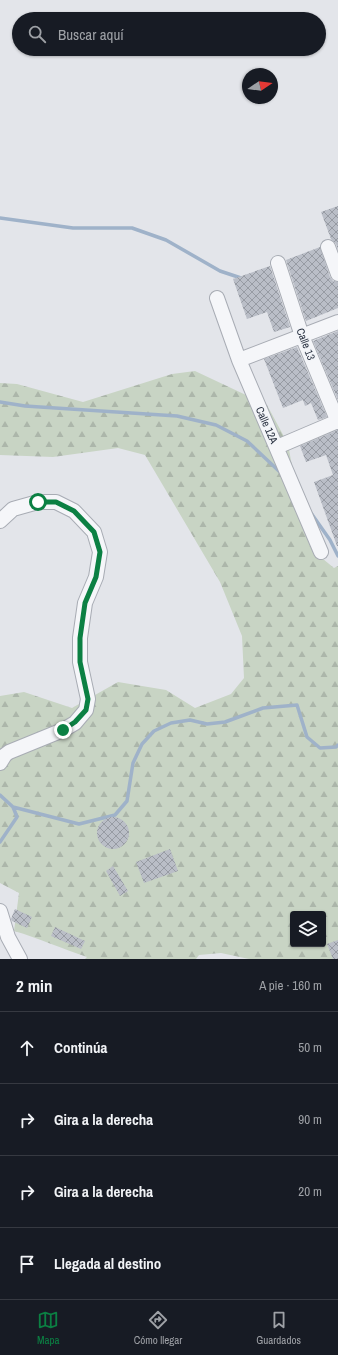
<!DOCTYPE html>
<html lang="es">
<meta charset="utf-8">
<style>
:root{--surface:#171b24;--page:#242831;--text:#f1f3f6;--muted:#9ea1a6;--line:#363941;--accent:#0b8043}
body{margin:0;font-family:"Archivo Narrow",sans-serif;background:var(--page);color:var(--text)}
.controls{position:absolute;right:12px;bottom:12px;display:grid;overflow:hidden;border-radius:4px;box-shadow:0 1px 3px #0004}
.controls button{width:36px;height:36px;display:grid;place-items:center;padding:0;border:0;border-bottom:1px solid var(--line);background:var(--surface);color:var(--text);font:20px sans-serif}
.compass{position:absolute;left:242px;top:68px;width:36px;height:36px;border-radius:50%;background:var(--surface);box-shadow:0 1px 3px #0004;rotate:77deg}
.stop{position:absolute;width:12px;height:12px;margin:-9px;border:3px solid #0b8043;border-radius:50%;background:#fff}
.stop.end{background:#0b8043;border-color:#fff;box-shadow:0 1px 4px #0008}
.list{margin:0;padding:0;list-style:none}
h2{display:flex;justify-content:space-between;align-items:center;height:52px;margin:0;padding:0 16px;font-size:17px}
h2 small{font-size:13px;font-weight:400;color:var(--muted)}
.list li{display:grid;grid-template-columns:26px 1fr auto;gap:12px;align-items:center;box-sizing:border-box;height:72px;padding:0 16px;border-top:1px solid var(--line)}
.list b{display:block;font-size:15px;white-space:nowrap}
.list em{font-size:13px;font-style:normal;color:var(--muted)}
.icon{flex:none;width:22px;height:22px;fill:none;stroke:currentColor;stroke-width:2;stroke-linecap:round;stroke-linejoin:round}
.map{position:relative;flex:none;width:338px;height:959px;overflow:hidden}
.search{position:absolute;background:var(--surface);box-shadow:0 1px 3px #0004;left:12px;right:12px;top:12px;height:44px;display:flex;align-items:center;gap:10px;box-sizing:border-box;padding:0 14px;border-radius:22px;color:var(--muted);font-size:15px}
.sheet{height:340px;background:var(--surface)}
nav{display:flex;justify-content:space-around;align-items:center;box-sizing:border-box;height:56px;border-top:1px solid var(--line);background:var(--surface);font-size:11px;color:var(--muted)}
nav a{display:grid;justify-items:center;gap:2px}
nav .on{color:var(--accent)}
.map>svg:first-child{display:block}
.forest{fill:url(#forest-firs);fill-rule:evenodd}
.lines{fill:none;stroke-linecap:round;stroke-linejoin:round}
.stream{stroke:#9fb2c9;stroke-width:3.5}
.building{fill:url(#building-cross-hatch)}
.minor-casing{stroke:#a8acb4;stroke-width:16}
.minor{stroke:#f5f6f9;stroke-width:14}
.route{stroke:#0b8043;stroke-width:5}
.labels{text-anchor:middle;stroke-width:3;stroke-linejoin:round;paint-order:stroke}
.street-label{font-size:11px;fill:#2b3342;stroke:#f2f4f8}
</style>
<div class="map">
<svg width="338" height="959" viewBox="0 0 338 959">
<defs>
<pattern id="forest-firs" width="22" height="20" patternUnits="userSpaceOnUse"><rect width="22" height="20" fill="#c8d4c4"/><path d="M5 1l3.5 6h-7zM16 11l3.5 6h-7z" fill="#acb6aa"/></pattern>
<pattern id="building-cross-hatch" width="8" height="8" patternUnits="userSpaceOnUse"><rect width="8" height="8" fill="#babec7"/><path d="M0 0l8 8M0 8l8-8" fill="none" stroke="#979ba3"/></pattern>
</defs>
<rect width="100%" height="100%" fill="#e3e5ea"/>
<path class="forest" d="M195,371l72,34 21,39 11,61 18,49 17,14 4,-2v393h-89l-28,-6 -22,2 -3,4h-111l2,-2c-25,-8 -48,-19 -73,-26l5,-38 -19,-10v-187l24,-4 48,16 46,-26 48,8 29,18 36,-14 13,-16 -2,-42 -22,-54 -75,-127 -27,-7 -65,9 -53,-2v-72l17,1 66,18 89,-28zM293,914h30v30h-30z"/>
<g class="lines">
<path class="stream" d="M0,218l73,10h59l34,12 54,31 21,7
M0,402l25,4 152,10 39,9 31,16 34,32
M311,513l19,27 8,16
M0,795l13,12 66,17 36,-9 12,-14 6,-38 9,-19 12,-13 17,-8 19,-3 17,4 18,-2 38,-14 34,-3 10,32 13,11 16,-1 2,-2
M0,842l17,-25 -4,-10"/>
</g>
<path class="building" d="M338,206v44l-2,-6 -5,-5 -10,-27z
M320,247l10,30 3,4 5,1v26l-32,13 -20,-61z
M270,266l20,61 -16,5 -7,-20 -20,7 -14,-40z
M338,331v69l-25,-59z
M297,347l30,70 -9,3 -7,-17 -6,3 -2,-6 -20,8 -19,-49z
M338,430v116h-1l-23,-64 19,-7 -7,-20 -20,7 -6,-16z
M97 833a16 16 0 1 1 32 0a16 16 0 1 1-32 0Z
M170,849l8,22 -34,12 -8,-21z
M113,866l15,25 -8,5 -14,-25z
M15,909l17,8 -5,11 -15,-7 -1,-2z
M55,927l30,14 -4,8 -30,-13z
M338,940v19h-5l-6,-15z"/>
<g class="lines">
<defs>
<path id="minor" d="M328,247l10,27
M278,263l24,73 36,86
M217,298l22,62 82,192
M239,360l99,-38
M277,447l61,-26
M0,521l13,-12 25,-7h18l18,9 20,21 6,20 -4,25 -11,26 -5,35v24l8,37 -2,11 -11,13 -12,7 -54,22 -4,3 -5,8
M0,911l8,26 12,22"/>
</defs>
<use href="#minor" class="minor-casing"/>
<use href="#minor" class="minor"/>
</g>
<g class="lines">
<path class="route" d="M38,502h18l18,9 20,21 6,20 -4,25 -11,26 -5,35v24l8,37 -2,11 -11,12 -12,8"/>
</g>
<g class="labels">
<g class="street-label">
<text transform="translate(306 344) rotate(69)" y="4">Calle 13</text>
<text transform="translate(267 425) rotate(66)" y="4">Calle 12A</text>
</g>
</g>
</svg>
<div class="controls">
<button><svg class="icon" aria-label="layers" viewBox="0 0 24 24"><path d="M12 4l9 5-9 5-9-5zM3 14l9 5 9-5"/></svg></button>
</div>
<svg class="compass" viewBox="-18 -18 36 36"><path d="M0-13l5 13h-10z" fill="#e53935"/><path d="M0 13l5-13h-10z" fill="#9ea1a6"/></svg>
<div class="stop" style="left:38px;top:502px"></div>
<div class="stop end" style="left:63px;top:730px"></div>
<div class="search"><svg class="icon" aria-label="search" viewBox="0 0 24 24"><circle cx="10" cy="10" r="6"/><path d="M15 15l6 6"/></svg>Buscar aquí</div>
</div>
<section class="sheet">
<h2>2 min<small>A pie · 160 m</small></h2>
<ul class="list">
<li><svg class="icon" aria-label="ahead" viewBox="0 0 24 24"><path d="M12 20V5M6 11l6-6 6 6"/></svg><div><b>Continúa</b></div><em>50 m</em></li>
<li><svg class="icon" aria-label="right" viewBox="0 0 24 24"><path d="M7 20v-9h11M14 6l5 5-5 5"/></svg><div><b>Gira a la derecha</b></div><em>90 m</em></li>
<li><svg class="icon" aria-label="right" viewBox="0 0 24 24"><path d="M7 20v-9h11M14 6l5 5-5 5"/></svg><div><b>Gira a la derecha</b></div><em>20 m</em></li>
<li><svg class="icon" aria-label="arrive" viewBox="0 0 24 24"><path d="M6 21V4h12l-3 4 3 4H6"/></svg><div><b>Llegada al destino</b></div></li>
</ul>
</section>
<nav>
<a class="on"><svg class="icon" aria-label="map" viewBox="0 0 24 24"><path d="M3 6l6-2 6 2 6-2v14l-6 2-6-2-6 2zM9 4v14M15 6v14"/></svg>Mapa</a>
<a><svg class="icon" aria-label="directions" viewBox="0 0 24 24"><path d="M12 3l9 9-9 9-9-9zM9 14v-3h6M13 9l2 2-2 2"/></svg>Cómo llegar</a>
<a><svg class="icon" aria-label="saved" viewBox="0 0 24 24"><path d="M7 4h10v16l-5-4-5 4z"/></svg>Guardados</a>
</nav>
